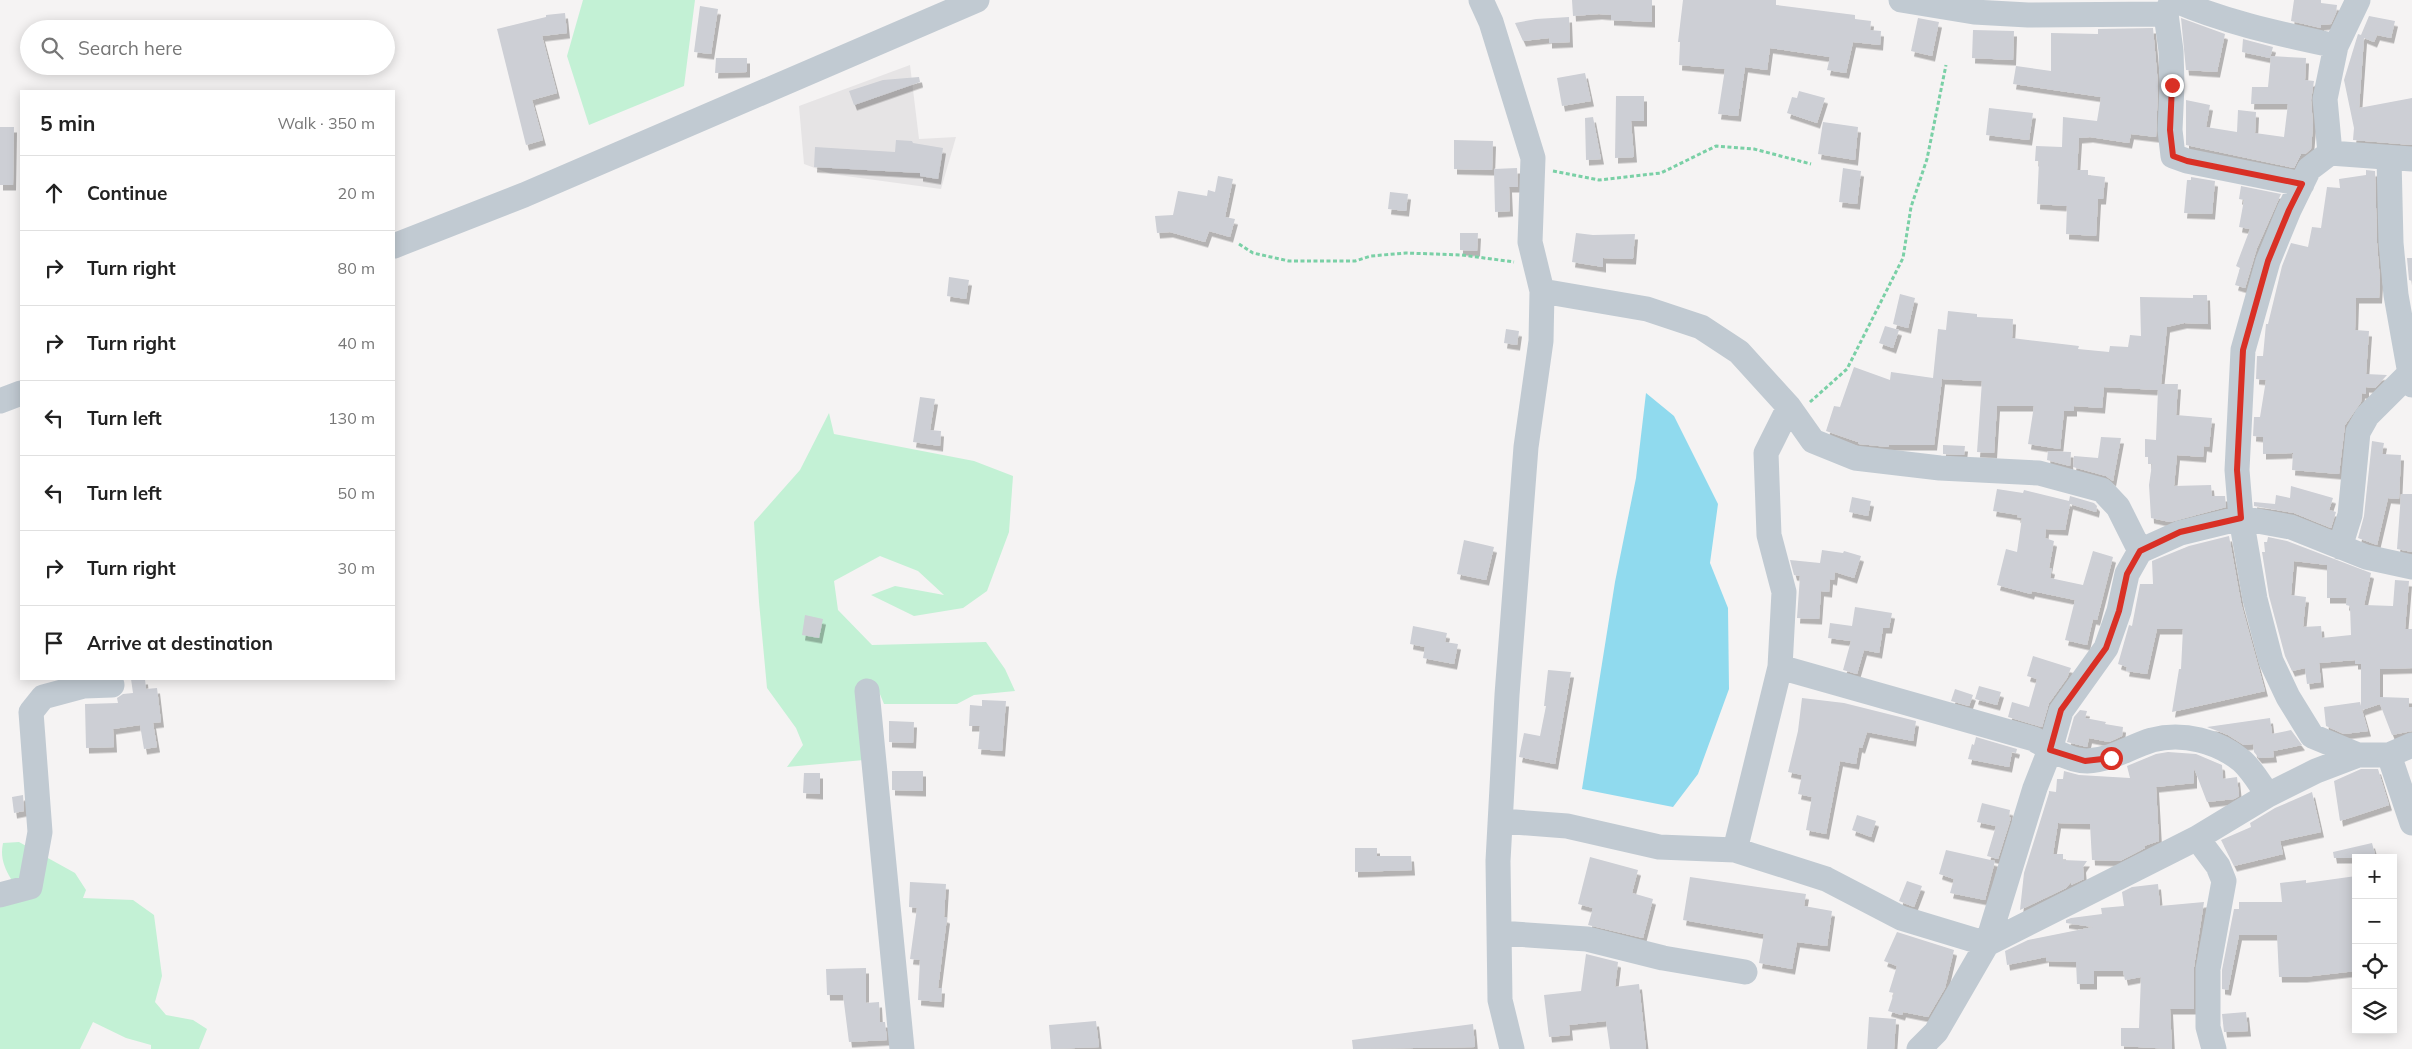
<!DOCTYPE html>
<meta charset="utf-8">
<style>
:root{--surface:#fff;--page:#f2f2f2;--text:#222;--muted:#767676;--line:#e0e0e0}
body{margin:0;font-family:Mulish,sans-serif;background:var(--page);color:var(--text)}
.controls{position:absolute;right:15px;bottom:15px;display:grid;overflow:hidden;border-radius:0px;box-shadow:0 2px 12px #0003}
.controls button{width:45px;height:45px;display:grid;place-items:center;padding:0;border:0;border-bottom:1px solid var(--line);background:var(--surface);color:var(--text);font:25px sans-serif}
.stop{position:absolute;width:15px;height:15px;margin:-11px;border:4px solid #d93025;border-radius:50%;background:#fff}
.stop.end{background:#d93025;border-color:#fff;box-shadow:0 1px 5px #0008}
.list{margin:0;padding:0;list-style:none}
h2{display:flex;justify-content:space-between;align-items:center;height:65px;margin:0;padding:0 20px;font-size:21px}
h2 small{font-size:16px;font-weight:400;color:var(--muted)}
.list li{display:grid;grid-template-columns:32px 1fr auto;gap:15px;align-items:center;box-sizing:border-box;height:75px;padding:0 20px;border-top:1px solid var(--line)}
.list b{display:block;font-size:19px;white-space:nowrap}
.list em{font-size:16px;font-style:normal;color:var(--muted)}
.icon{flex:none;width:28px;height:28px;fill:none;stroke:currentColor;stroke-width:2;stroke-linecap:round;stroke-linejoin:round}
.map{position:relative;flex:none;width:2412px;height:1049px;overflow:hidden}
.search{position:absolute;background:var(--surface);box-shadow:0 2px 12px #0003;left:20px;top:20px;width:375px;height:55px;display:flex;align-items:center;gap:12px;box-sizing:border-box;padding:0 18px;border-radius:28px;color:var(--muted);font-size:19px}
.panel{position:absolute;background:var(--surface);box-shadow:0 2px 12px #0003;left:20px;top:90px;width:375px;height:590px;border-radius:0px}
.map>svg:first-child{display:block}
.education{fill:#e6e4e5}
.green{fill:#c3f1d5}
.water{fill:#90daee}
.building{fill:#cdcfd5;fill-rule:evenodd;filter:url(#shadow)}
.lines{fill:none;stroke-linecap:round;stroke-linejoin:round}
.path{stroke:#7ad0a6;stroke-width:3;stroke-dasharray:4 2.5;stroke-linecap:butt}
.minor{stroke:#c1cad2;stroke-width:25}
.route{stroke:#d93025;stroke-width:6}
</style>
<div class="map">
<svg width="2412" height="1049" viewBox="0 0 2412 1049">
<defs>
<filter id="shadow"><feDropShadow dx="3" dy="5.5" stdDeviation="0" flood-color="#0004"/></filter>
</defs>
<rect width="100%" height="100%" fill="#f5f3f3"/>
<path class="education" d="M910,65l9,74 37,-2 -15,52 -110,-15 -27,-10 -5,-58z"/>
<path class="green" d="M583,0h112l-11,86 -95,39 -22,-69z
M829,413l5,21 140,27 39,15 -4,56 -22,59 -24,17 -49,8 -43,-21 24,-9 49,9 -26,-24 -38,-15 -46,25 4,29 34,35 114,-3 19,27 10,22 -41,4 -17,9h-73l-7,-17 -13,73 -77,7 16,-22 -7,-17 -29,-40 -8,-86 -5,-80 46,-52z
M19,842l56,31 11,17 -3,8 50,2 21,15 8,61 -7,26 11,13 27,5 14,9 -8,20h-48v-4l-25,-7 -33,-16 -13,27h-80v-143l11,-27c-7,-12 -11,-22 -8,-36z"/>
<path class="water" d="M1646,393l28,23 44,88 -8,59 18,45 1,81 -31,85 -25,33 -91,-18 33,-207 21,-104z"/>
<path class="building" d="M1572,0h80v22l-41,-2v-5l-12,-1 -26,2z
M1683,0h93v5l79,10v4l16,2 -1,9 11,1 -1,14 -27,-3 -7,31 -19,-3 3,-13 -60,-9 -3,22 -22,-3 -7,49 -20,-2 7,-45 -46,-4 1,-23h-2z
M2294,0h27v3l16,2 -1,8 -5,11 -10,1v3l-30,-7z
M700,6l18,3 -7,45 -17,-2z
M565,13l2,20 -25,3 15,57 -25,7 11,40 -17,5 -29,-116 49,-12v-2z
M2369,16l26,5 -4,17 -14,-3 -3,7 -10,-4 -5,70 53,-10v47l-59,-5 1,-12 -10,-48 14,-46 3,1z
M1569,17l1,25 -21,1v-5l-26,3 -8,-18 21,-4z
M1918,18l21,4 -7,34 -21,-5z
M2181,18l44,16 -8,38 -31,-2z
M2153,28l5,57 -2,52 -25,-3 -2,9 -39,-6 -11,1 -2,32h11v5l17,2 -2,22h-5l-2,37 -30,-2 1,-28 -30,-2 2,-43h-4l1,-15 26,1 1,-30 34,4 4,-24 -88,-13 3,-18 35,5v-38l47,1v-5z
M1973,30l41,1 -1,29 -41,-2z
M2243,39l30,8 -3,11 -28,-6z
M2271,56l35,2 -1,22 9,1 -3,19 2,25 -2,24 -6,5h-4l-7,14 -108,-23v-45l24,5 -4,22 31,5 1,-22 18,2 -1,21 29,4 4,-33h-37l1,-17h16z
M716,58h31v14l-32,1z
M1585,73l6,28 -29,5 -5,-28z
M919,77l1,5 -66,23 -5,-14 34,-11z
M1799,91l26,7 -8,25 -30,-10 5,-16 5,1z
M1616,96h28v25h-13l3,36 -19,1z
M1989,108l44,5 -4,27 -43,-5z
M1593,117l8,42 -15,1 -1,-42z
M1823,122l35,5 -3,33 -37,-6z
M0,127h14l-1,58h-13z
M896,140l16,1 1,2 30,5 -5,31 -18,-3v-3l-106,-6 1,-20 80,5z
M1454,140l39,1 -1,29 -38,-1z
M1517,168l1,19h-9l1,24 -15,1 -1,-43z
M1843,168l18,3 -4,33 -18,-2z
M2366,170l9,1 2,72 3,38 -1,17h-23l-1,32 14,1 -3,43 21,1 -12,13 -9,-1v7l-4,-1 -1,9 -16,23 -6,49 -47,-4 1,-17 -30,1v-17l-10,-1 1,-19h6l6,-37 -10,-1 1,-23h6l3,-32h2l14,-58 9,-23 17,4 4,-20 9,1 6,-41 13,1 -1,-9 27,-4z
M1218,176l15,3 -8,38 10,2 -5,18 -21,-6 -4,11 -35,-10 -13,1 -2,-17 18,-1 5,-24 29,5 1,-6 7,2z
M2191,177l24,4 -3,33 -28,-1 3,-33h4z
M2241,186l40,8 -24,54 -12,40 -10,-3 5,-17 -4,-2 14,-37 -11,-2 5,-27 -5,-1z
M1390,192l18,2 -2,17 -18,-2z
M1460,233h18l-1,18 -17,-1z
M1576,233l17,2 42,-1 -2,25 -30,-1v9l-31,-5z
M2407,258h5v23l-3,-1z
M949,277l20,3 -3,19 -19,-3z
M1900,294l15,4 -7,30 -15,-4z
M2193,295h14l1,29 -24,-1 -17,4 -6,57h17l-2,31 36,3 -3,29 -5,-1 -1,11 -26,-2 -3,31 37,-1 1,11h13l1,11 -56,15 -19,-4 -2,-33 3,-21h-4v-7h-3v-18l11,1 2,-50 -54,-3 -2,21 -28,-2v5h-10l-4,38 -32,-5 6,-38h-37l-3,47 -17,-1 5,-71 -40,-2 -8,66h-45l-1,2 -29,-3 -1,-2 -32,-11 8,-25 6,1 14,-40 36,13 1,-8 42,6 5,-49 8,1 2,-19 29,3v3l36,2 -1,19 67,8 -1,3 31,3 1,-6 18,1 2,-12 11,1 -1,-39 53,1z
M1885,326l14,4 -6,18 -14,-5z
M1506,329l13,2 -2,14 -13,-2z
M920,397l15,2 -5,31 11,1 -1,15 -27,-4z
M2101,437l20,1 -8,43 -7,-5 -33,-9 1,-11 24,2z
M2372,441l12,2 -2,11 19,1 -2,44 -11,-1 -11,47 -19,-7 6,-22z
M1943,445l22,1 -1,9 -21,-1z
M2048,451l23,1 -1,14 -23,-6z
M2291,486l42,12 -4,12 7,2 -5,16 -37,-15 -40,-7v-4l21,2 1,-9 14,3z
M1997,489l26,4 1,-3 45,11 1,-5 24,7 3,3 -1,6 -26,-8 -5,26 -19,-1 -1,9 9,3 -5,27 3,1 -2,9 33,7 10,-34 20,6 -16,63 -4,-1 -6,26 -22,-5 10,-40 -43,-9 -1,3 -34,-9 9,-36 11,3 5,-34 -5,-1 1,-2 -25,-4z
M2401,494h11v58l-15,-3z
M1852,497l19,4 -3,15 -19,-4z
M2229,536l12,67 24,88 -93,21 7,-43h2l2,-40h-26l-10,45 -21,-3 1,-4 -9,-3 11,-39 3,1 8,-42h13l-1,-23 37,-15z
M2268,537l19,4 84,32 -7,32 29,1 2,-26 14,1 -4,48h7v39l-32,1v28l29,1v9h3v24l-20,4 -12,-31 -18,6 6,21 -24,3 -18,-8 -2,-19 36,-5 1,4v-42h-6v-4l-36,3 2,19 -14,2 -2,-16 -13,3 -7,-15 -16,-60 -7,-44h3l-1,-10h3zM2294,561l33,4v33h20l-1,7 4,1 1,29 -29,3 -1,-12 -18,1 3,-30 -15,-2z
M1464,540l30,7 -8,33 -29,-6z
M1822,550l21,3 1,-2 17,5 -7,22 -19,-6 -1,8 -4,-1 -1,13 -8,-1 -2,28 -22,-1 3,-42 -6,-1 -4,-15 30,3z
M1855,607l37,6 -3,15h-6l-4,25 -15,-3 -7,24 -14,-4 8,-29 -23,-3 2,-15 22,3z
M805,615l18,4 -4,19 -17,-3z
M1413,626l34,7 -2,9 13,2 -4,20 -31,-6 2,-11 -15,-3z
M2033,656l38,12 -4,10 -18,25 -7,24 -34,-10 4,-15 17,5 8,-28 -10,-3z
M1548,670l23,2 -16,92 -36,-7 5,-24 16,3 6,-30h-2z
M131,679h14l1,10 11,-1 4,34 -8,1 4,24 -13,2 -4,-24 -27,4 1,18 -28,1 -1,-44 33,-1 -1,-5 6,-4 10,-1z
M1979,686l22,6 -4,13 -22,-6z
M1955,689l18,6 -4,11 -18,-5z
M1802,698l42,5 72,18 -3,20 -46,-9 -5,16 -3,-1 -3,17 -16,-3 -14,73 -20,-4 6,-33 -14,-3 4,-19 -14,-3 10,-41z
M982,700l24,1 -4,50 -24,-2 2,-23h-11l1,-21 12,1z
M2080,710l7,1 -2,7 21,4 -1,2 18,3 -1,9 -13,6 -20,-4 -2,9 -20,-5 7,-25z
M2270,718l2,16 19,-4 11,15 -29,6 1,6 -15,1 -5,-6 -1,-8 -9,1 -16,-10 -21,-8z
M889,721l25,1 -1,21 -24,-1z
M1976,737l41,12 -1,4 -4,-1 -3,15 -41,-8 4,-15 2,1z
M2168,752l28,2 26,11 1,14 14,-2 2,19 -5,3 -27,3 -13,-34v15l-38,4 3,54 -15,5 1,2 -25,13 -28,-1 -2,-36 -32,-1 -5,31h10v6l24,1 -4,6 1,12 -13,6v-3l-5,6 -46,22 4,-37 25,-80v-2l7,1 1,-13h6l1,-8 15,4 51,3 -3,-12 29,-12z
M2361,769h17l11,36 -49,16 -6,-40z
M892,771h31v20l-31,-1z
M804,773h16v21l-17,-1z
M2312,792l9,40 -41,9 3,13 -49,12 -13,-26 30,-13 -1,-4 25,-15z
M23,795l1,16 -10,2 -2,-16z
M1982,803l28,7 -1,7 2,1 -13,41 -11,-3 9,-30 -19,-4z
M1857,815l19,6 -5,16 -19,-7z
M2372,843l4,15h-42l-1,-6z
M1355,848h22v8h34l1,14 -57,2z
M1946,850l49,11 -10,39 -35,-7 4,-14 -15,-5z
M1590,857l48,13 -6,23 21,6 -10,39 -55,-13 5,-17 -15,-4z
M2356,876v95l-52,6h-25l-2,-42h-38l-11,55 -6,-1v-19l12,-61h5v-7h43l-2,-19 26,-3v3z
M1690,877l116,17 -2,12 28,5 -5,35 -30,-4 -5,27 -33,-6 5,-29 -81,-14z
M1907,881l15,5 -8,21 -15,-6z
M910,882l36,2 -2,33 3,1 -9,70h4l-1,14 -23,-2 2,-40 -10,-1 7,-51 -8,-1z
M2158,884l2,22 44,-4 -10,65v42h-24l2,40 -51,-3v-18h18l2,-51 -16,3 -2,-9h-29v13h-17l-1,-22 -30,-1v-4l-39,8 -2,-14 23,-11 65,-13 -27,-4v-3l5,-2 31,-4 -1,-6 23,-2 -2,-14 10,-5z
M1897,932l57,18 -9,38 -17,29 -25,-5 -1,3 -14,-4 6,-18 -5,-1 8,-26 -13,-5z
M1586,954l32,8 -3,25 24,-3 7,65h-36l-4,-28 -37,4 1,10 -21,2 -5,-42 37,-4z
M866,968v35l13,-1 1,20h5l2,18 -38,2 -6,-47h-16l-1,-26z
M2246,1012l2,19 -24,1 -2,-18z
M1869,1017l27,2 -2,30h-27z
M1096,1021l3,26 -48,2 -2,-24z
M1473,1024l2,23 -122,2 -1,-9z"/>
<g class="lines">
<path class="path" d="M1553,171l46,9 62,-7 55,-27 38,3 57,15
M1239,244l14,9 36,8h66l16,-5 35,-3 56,2 52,7
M1810,402l37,-33 56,-111 8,-51 16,-48 19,-94"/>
<path class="minor" d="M1481,0l10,22 42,136 -3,84 12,49 -1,50 -15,106 -19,248 -9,166 2,139 12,49
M1901,0l73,12 54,3 138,-1
M2172,0l-6,14 5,37 1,34 -2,45 3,26 14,5 115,23
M2174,0c53,23 107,34 162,46
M2330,153l-5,-54 11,-53 22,-46
M2389,158l2,85 5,52 16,90
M394,246l130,-51 453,-195
M1542,291l105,18 54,18 38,25 50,55 24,34 42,17 85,10 99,5 63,17 16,17 22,44
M0,401l21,-8
M2340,547l10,-32 8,-83 9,-16 42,-42
M1780,667l254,72c15,10 35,22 53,22 25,-1 42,-14 65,-21 31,-8 66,1 90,21 10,9 18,23 26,34
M867,691l35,358
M2358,755l-46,-19 -24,-39 -17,-36 -16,-62 -14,-81 -4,-48 6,-120 25,-89 21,-51 20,-41 21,-16 82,6
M2389,755l23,68
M1502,821l65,5 92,21 76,3 91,29 75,39 86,26 48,-156 15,-38 11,-39 45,-63 13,-37 8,-37 13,-23 40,-18 61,-15 50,9 75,30 46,10
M2197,838l21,28 6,15 -16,88v58l6,22
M1735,850l45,-183 4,-75 -15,-57 -3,-82 23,-46
M0,895l30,-8 10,-55 -9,-120 12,-15 41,-11 28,-1
M1499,933l88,6 76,19 82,14
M1919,1049l17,-17 51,-88 210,-106 71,-43 48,-24 42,-16h31l23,-10"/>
</g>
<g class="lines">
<path class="route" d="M2111,758l-26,3 -35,-11 11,-40 45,-62 13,-37 8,-37 13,-23 40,-19 61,-14 -4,-48 6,-120 25,-89 21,-51 13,-26 -115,-23 -14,-5 -3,-26 2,-45"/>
</g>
</svg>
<div class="controls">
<button>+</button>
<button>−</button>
<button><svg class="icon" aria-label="locate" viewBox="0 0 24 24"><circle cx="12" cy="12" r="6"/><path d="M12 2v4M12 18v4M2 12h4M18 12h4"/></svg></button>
<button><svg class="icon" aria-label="layers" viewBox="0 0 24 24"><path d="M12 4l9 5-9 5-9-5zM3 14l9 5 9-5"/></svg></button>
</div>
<div class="stop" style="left:2111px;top:758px"></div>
<div class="stop end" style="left:2172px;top:85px"></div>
<div class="search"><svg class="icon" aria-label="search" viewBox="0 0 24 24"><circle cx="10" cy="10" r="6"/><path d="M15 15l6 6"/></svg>Search here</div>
<section class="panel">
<h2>5 min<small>Walk · 350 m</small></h2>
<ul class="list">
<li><svg class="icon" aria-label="ahead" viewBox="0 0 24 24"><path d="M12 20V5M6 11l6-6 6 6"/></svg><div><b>Continue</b></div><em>20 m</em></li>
<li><svg class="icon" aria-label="right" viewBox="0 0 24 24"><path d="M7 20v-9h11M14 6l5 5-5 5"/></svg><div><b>Turn right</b></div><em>80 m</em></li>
<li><svg class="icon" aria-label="right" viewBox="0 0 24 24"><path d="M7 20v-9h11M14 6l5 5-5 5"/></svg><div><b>Turn right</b></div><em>40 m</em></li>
<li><svg class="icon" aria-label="left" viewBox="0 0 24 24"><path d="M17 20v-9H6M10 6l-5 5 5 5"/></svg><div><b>Turn left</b></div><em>130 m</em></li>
<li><svg class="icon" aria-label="left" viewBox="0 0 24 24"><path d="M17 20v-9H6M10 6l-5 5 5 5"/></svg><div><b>Turn left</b></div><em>50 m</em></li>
<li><svg class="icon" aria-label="right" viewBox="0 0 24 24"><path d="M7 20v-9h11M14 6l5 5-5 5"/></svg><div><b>Turn right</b></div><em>30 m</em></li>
<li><svg class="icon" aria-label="arrive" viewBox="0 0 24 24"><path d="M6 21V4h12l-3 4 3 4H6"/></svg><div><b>Arrive at destination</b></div></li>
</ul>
</section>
</div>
